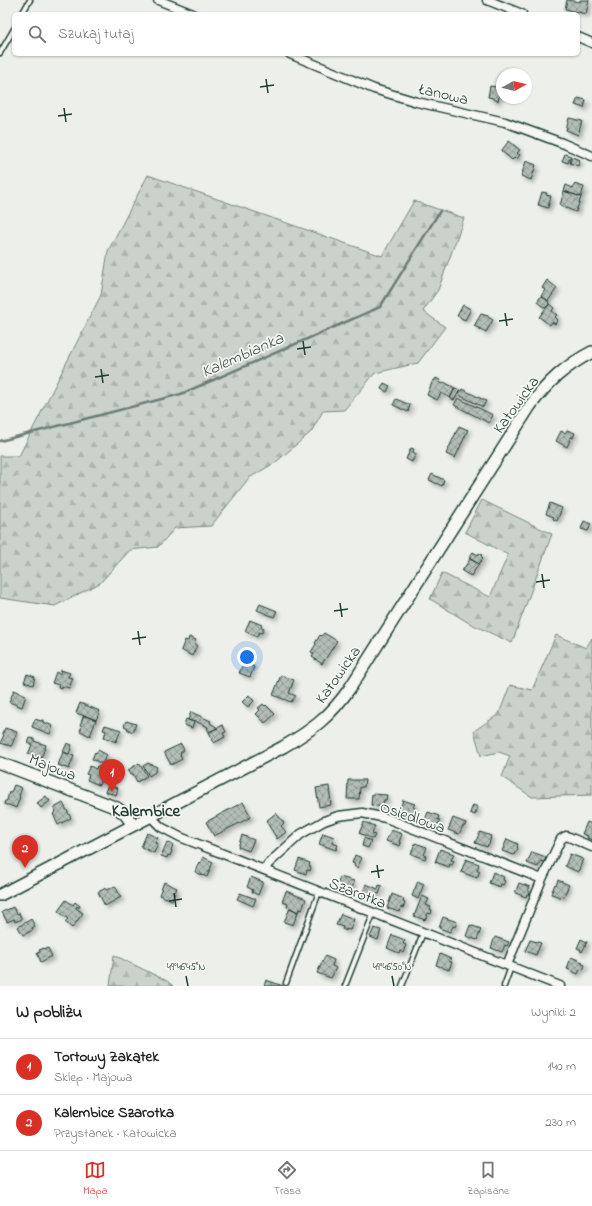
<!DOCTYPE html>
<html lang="pl">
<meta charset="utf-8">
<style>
:root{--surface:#fff;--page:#f6f6f6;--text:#222;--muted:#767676;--line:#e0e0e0;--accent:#d93025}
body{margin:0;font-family:"Indie Flower",sans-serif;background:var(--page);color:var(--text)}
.compass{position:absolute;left:496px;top:68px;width:36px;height:36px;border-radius:50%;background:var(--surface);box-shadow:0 1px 3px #0004;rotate:82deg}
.you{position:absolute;left:247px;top:657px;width:14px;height:14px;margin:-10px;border:3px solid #fff;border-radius:50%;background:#1a73e8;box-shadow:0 0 0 6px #1a73e833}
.badge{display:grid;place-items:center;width:26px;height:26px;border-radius:50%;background:var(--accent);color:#fff;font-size:13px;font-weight:700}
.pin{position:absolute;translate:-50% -33px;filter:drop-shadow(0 1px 2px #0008)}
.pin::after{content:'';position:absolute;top:21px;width:14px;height:12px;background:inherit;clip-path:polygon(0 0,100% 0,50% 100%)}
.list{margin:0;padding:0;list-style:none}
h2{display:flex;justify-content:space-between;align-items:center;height:52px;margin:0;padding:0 16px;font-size:17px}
h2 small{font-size:13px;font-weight:400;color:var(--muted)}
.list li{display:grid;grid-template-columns:26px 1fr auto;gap:12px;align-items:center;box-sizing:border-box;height:56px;padding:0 16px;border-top:1px solid var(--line)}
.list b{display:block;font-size:15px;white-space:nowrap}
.list p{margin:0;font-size:13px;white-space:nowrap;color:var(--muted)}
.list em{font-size:13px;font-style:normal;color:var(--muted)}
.icon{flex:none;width:22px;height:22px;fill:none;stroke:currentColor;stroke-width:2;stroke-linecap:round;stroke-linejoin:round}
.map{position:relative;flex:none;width:592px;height:986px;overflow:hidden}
.search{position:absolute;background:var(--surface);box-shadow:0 1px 3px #0004;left:12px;right:12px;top:12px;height:44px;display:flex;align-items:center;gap:10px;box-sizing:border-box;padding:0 14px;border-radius:6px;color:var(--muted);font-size:15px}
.sheet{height:164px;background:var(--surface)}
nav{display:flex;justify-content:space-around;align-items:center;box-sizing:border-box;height:56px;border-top:1px solid var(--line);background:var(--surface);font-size:11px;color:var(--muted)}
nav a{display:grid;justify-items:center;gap:2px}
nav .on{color:var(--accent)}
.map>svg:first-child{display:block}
.forest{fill:url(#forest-firs);stroke:#758880}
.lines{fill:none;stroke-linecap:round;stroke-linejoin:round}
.stream{stroke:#6c7e77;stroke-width:2.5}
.building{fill:url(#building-cross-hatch);stroke:#1f3d34;filter:url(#shadow)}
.lane-casing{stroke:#1f3d34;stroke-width:7}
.street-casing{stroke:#1f3d34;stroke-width:11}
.secondary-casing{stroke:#1f3d34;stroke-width:14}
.lane{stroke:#f6f6f2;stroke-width:4}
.street{stroke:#f6f6f2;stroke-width:8}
.secondary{stroke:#f6f6f2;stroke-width:11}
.ticks{fill:none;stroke:#1f3d34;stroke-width:1.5}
.labels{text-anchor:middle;stroke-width:3.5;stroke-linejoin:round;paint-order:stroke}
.street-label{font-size:16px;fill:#1f3d34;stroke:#f6f6f2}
.water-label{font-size:17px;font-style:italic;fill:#3f5850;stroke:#f6f6f2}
.neighbourhood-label{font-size:17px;font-weight:bold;fill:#1f3d34;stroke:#f6f6f2}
.ticks-label{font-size:10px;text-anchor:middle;fill:#1f3d34;stroke:#f6f6f2;stroke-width:3.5;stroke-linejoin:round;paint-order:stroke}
</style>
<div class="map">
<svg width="592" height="986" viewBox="0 0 592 986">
<defs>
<pattern id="forest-firs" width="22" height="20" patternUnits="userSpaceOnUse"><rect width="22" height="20" fill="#cbd2cc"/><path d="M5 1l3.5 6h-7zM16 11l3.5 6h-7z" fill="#aeb5b0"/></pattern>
<pattern id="building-cross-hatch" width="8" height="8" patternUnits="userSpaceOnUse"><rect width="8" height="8" fill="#b4bdb8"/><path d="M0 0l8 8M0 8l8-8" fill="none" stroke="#929b96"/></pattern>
<filter id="shadow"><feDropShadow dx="3" dy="3" stdDeviation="2" flood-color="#0004"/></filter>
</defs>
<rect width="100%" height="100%" fill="#edefea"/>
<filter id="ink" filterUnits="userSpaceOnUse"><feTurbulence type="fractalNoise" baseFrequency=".025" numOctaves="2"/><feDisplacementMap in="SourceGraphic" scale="8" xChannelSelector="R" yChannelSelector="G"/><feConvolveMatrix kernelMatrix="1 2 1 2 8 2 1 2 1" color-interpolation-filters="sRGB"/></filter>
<g filter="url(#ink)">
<path class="forest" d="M148,175l234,81 32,-55 50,17 -26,72 -15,21 22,16 -27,36 -43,10 -31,37 -21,1 -12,21 -35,30 -27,16 -38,48 -36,2 -17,19 -28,3 -30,33 -45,23 -55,-8v-142h19l82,-161 7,-44z
M482,500l70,34 -40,109 -43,-20 -39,-24 12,-26 48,24 18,-42 -43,-23z
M556,635l30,13 6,-10v157l-60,2 -30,-20 8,-21 -11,-4 -18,4 -7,-25 25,-17 11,-29 22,5z
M114,955l53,26 6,5h-63z"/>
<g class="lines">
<path class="stream" d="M0,441l181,-47 199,-87 60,-96"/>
</g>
<path class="building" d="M567,0l13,2v-2h9l-3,14 -21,-5z
M490,86l12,2 -1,6 -1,-1 -2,8 -5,-2v-1l-5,-1z
M578,98l8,2 -2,8 -9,-3z
M569,118l13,3 -4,14 -12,-5z
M509,141l11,9 -3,3 3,2 -4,5 -2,-2 -2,2 -11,-9z
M565,154l6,2 -3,7 -6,-2z
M572,157l8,3 -2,6 -8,-3z
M526,161l10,4 -5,15 -10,-4z
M574,184l10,3 -3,10 -17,-6 2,-6 7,3z
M564,191l17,6 -5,15 -13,-5v-1l-3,-1z
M542,192l5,1 -1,2 5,1 -3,12 -10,-3z
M547,280l10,8 -9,13 -7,-5 4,-6 -3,-2z
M541,296l7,5 1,3 -2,3 -2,1 -8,-6z
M549,304l5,4 -2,3 5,4 -2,2 3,3 -3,4 -3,-2 -2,3 -11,-8z
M463,305l8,4 -6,11 -8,-4z
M481,314l7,2v1l5,3 -7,12 -12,-6z
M436,378l4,2 -1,2 4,2 1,-2 11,6 -5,10 -9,-5 -4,7 -10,-5 6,-15 1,1z
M384,383l6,3 -3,6 -6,-3z
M455,388l5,2 -6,10 -4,-2z
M462,389l24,12 -3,6 -24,-12z
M458,398l35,17 -4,8 -35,-18z
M396,399l14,6 -2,7 -15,-7z
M459,426l9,4 -13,28 -9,-4z
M567,430l8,3 -2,5 -2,-1 -4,10 -11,-6 5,-10 4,2z
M411,448l3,1 -1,3 3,2 -4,8 -6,-3z
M432,474l12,6 -2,6 -13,-6z
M550,503l12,5 -5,13 -4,-2 1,-2 -8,-3z
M584,521l7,3 -3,7 -7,-2z
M473,552l5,3 1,-2 3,2 -1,1 2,2 -4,6 -10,-6z
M470,559l9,5 -8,12 -9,-5z
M260,604l17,7 -3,6 -17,-7z
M250,620l12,5 -1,2 3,1 -2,5 -3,-1 -2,5 -12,-6z
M324,633l13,8 -15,23 -10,-7 2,-3 -3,-2 5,-8 -1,-1 5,-8 1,1z
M189,637l7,3 -2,4 3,1 -5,11 -11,-6 4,-10 3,1z
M245,660l6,2v3l3,2 -4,10 -11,-4z
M61,670l9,3 -2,4 5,1 -4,10 -7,-2v2l-4,-1 1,-2 -7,-2 4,-11 4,2z
M27,674l8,3 -2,8 -9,-3z
M281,675l13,5 -5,13 7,3 -5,6 -18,-7z
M14,690l12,5 -4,12 -13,-5z
M249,695l5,6 -6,6 -6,-5z
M80,703l20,8 -4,9 -20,-7z
M263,704l2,2 1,-1 9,9 -10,9 -9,-9 4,-4 -2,-2z
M191,712l20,9 -1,2 8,5 -9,4 -2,-4 1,-1 -13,-6 -1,1 -6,-2z
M84,715l12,5 -6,16 -10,-5 2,-5 -2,-1z
M35,719l6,2 1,-1h1v2l10,4 -3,8 -18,-7z
M186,719l8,3 -2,6 -8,-3z
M126,721l10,3 -3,8 -6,-3 1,-1 -4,-2z
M105,725l16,5 -5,12 -12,-5 2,-6 -3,-1z
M223,725l3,7 -3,1 2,4 -11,6 -5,-11z
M5,728l12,4 -6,15v-1l-11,-3 4,-8 -2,-1z
M30,738l4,1v2l12,4 -5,13 -13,-4 4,-9 -4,-2z
M67,743l5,2 -3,9 -6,-2z
M181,744l3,6 -4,3 2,6 -11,6 -7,-13z
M98,750l9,5 -5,9 -10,-5 3,-7 1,1z
M63,752l11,4 -5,13 -11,-4z
M139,763l8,13 -10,6 -4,-8 -2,1 -3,-5z
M148,763l9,4 -2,5 -6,4 -6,-10z
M90,766l6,3 1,-3 8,3 -6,16 -12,-5 2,-5 -3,-1z
M348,780h17l-1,7h-4l-1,12h-12z
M14,785l8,3 -3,8 1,1 -4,11 -7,-3h-4l-1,-3 3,-2 2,-8h2z
M108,785l10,3 -2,7 -11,-3z
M329,786l2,19 -12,2 -3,-19z
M372,794l15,1 -1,5h-2l-1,7 -12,-2z
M46,796l4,5 -9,7 -4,-5z
M403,800l12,4 -2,3 2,1 -1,4h-2l-2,3 -11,-4z
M243,802l8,15 -37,19 -8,-14z
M63,803l8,15 -13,7 -5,-11 3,-3 -2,-3z
M473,805l5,2 -3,8 -5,-2z
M428,812l11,4 -1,4h2l-2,5 -2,-1 -1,3 -11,-4z
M276,813l8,10 -3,3 5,6 -9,7 -11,-18z
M453,818l13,5 -1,3h-2l-4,8 -11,-4z
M364,822l11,4 -3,8 3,1 -2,4 -14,-6z
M587,822l5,2v16l-5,-2 1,-2 -6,-2z
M391,830l11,4 -3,8 2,1 -1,3 -14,-5z
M480,832l11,4 -2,9 -1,-1 -1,3 -12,-4z
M147,833l11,5 -3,5 3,1 -4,9 -13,-6z
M323,833l11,4 -2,6 6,2 -2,5 -17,-6z
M242,835l12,5 -5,11 -11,-4z
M364,838l7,3 -3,7 -6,-2z
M507,839l11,5 -1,3 1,1 -2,4h-1l-1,3 -12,-4z
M167,842l6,3 -2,5 1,1 -2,5 -2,-1 -1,3 -6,-2z
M415,843l12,4 -3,8 2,1 -1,3 -14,-5z
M440,849l14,5 -3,6 3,1 -2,4 -2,-1 -1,3 -14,-5z
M532,852l14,5 -2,5 -3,-1 -3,6 -11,-4z
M570,854l13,5 -5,13 -13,-6z
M355,855l7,3 -5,10 -3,-2 1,-2 -3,-1z
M203,857l10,5 -6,15 -12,-5 4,-10 1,1z
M299,859l11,4 -1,3 2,1 -1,4 -3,-1 -1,4 -11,-4z
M466,859l13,5 -2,7h3l-3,7 -16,-6z
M493,872l11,5 -1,3 2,1 -2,4 -2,-1 -1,3 -11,-4z
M251,877l12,5 -5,13 -6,-3 1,-2 -6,-3z
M340,877l14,4 -1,5h-1l-2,3 -1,-1 -2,4 -11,-4z
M558,880l11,5 -6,13 -12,-4 4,-10 1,1z
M418,881l6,3 -6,15 -6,-3z
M164,882l13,6 -5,12 -13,-5z
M519,883l11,4 -2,4 2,1 -1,3 -2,-1 -1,3 -11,-4z
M366,884l12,5 1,-4 3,1 -3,8 -3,-1 -3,7 -11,-5z
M115,886l6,11 -16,9 -7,-14 8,-4 1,2z
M286,891l20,8 -4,11 -3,-1 -1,3 -8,-4 -3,-1 1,-3 -6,-2z
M240,893l16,6 -3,7 -16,-7z
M392,894l12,5 -1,3 2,1 -2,5 -2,-1 -2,5 -12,-4z
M422,896l7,3 -3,6 5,2 -1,2 2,1 -1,4 -3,-1 -3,7 -11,-4z
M66,900l7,5 2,-3 5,4 -1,2 -2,-2 -1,2 7,5 -11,15 -7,-6 3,-3 -10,-8z
M13,907l4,7 2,-1 3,6 -7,3 -1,-3 -7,3 -5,-10z
M290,908l8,4 -5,13 -9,-3z
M341,914l13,5 -4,11 -4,-1v2l-4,-2 1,-2 -7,-2z
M443,917l14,5 -2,5 -2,-1 -3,6 -11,-4z
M31,919l4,7 -3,2 1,2 -10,5 -5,-8z
M470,925l11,4 -4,11 -11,-4z
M374,928l7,2 -3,10 -8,-3z
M392,935l13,5 -2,4 3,1 -3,8 -3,-2 -1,2 -12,-5z
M495,937l14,5 -2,4 -2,-1 -3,7 -11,-4z
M581,939l6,3 -5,10 -2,-1 1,-1 -4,-2z
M530,940l11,3 -5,12 -11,-4z
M44,948l1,1 3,-1 4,8 -11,6 -4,-9 3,-1 -1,-2z
M440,954l11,5 -2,2 3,1 -3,8 -13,-5z
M325,956l9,4 -2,6 4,2 -5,10 -14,-5z
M571,957l12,5 -1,2 3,1 -2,5 -3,-1 -2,5 -11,-5z
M266,980l17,6h-19z"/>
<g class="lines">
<defs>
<path id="lane" d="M22,14l8,-14
M0,53l14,-24
M286,983l33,-91
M345,986l29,-74
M402,986l21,-53
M504,986l7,-19"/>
<path id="street" d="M158,0l35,14
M487,0l35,14
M578,37l14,6
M290,54l84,35 43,13 88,20 57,21 30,13
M150,816l11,11 19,10 380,149
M265,870l3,-6 33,-30 23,-13 14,-5 24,-3 24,5 156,61
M507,965l35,-86 19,-40 5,-3 3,1 23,10"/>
<path id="secondary" d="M0,763l117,45 8,6 8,11
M0,895l283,-148c29,-17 47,-30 67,-59l180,-282c18,-24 35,-40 62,-54"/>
</defs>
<use href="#lane" class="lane-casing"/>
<use href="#street" class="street-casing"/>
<use href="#secondary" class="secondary-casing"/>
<use href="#lane" class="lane"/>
<use href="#street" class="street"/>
<use href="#secondary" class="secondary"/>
</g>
</g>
<path class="ticks" d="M266,79l2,14M260,87l14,-2M64,108l2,14M58,116l14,-2M505,313l2,13M499,321l14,-2M303,341l2,14M297,349l14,-2M101,369l2,14M95,377l14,-2M542,574l2,14M536,582l14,-2M340,603l2,14M334,611l14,-2M138,631l2,14M132,639l14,-2M377,865l2,13M371,872l13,-2M174,893l2,14M169,901l13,-2M186,976l2,10M392,976l2,10"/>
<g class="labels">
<g class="street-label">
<text transform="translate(444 93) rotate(13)" y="6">Łanowa</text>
<text transform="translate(515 404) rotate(-54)" y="6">Katowicka</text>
<text transform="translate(337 674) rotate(-55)" y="6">Katowicka</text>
<text transform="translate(53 766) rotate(21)" y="6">Majowa</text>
<text transform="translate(413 816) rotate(19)" y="6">Osiedlowa</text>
<text transform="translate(358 892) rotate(21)" y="6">Szarotka</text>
</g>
<g class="water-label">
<text transform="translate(242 354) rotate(-24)" y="6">Kalembianka</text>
</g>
<g class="neighbourhood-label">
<text x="146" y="816">Kalembice</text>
</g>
</g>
<g class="ticks-label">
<text x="186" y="970">49°46'45"N</text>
<text x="392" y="970">49°46'50"N</text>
</g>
</svg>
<svg class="compass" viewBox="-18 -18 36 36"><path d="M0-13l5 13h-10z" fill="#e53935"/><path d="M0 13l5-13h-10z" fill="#767676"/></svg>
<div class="you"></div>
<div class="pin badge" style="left:112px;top:792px">1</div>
<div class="pin badge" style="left:25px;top:868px">2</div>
<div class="search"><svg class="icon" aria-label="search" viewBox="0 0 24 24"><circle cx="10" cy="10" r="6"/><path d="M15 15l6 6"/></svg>Szukaj tutaj</div>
</div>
<section class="sheet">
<h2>W pobliżu<small>Wyniki: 2</small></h2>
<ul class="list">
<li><span class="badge">1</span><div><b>Tortowy Zakątek</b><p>Sklep · Majowa</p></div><em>140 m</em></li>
<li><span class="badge">2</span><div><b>Kalembice Szarotka</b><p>Przystanek · Katowicka</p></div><em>230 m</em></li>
</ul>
</section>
<nav>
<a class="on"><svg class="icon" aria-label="map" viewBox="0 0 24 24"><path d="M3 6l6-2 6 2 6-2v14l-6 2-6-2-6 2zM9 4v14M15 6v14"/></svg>Mapa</a>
<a><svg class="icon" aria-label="directions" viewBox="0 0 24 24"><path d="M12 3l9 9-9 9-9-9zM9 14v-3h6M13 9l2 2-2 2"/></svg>Trasa</a>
<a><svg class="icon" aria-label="saved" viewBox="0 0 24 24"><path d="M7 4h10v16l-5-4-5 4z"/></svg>Zapisane</a>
</nav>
